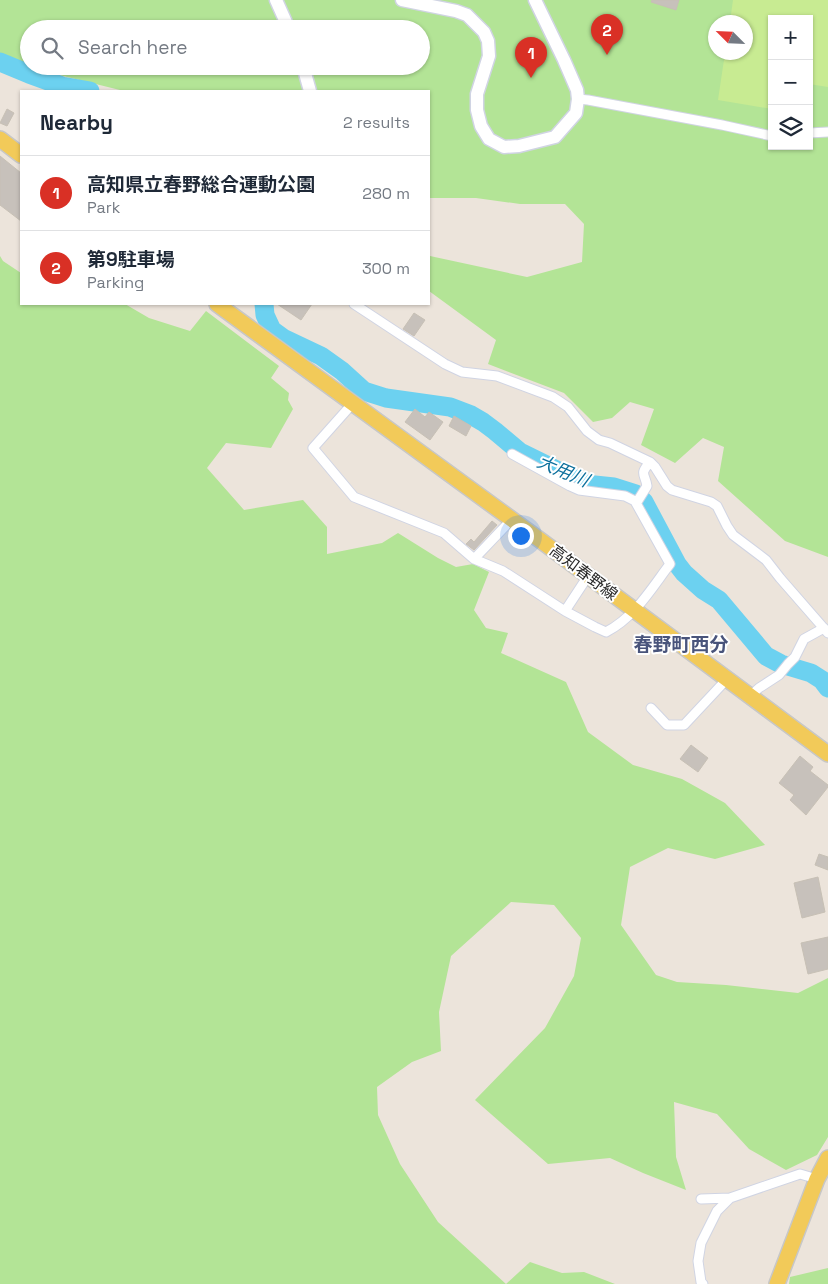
<!DOCTYPE html>
<meta charset="utf-8">
<style>
:root{--surface:#fff;--page:#f2f2f3;--text:#1f2937;--muted:#747a83;--line:#e0e1e3;--accent:#d93025}
body{margin:0;font-family:"Space Grotesk","Noto Sans JP",sans-serif;background:var(--page);color:var(--text)}
.controls{position:absolute;right:15px;top:15px;display:grid;overflow:hidden;border-radius:0px;box-shadow:0 1px 4px #0004}
.controls button{width:45px;height:45px;display:grid;place-items:center;padding:0;border:0;border-bottom:1px solid var(--line);background:var(--surface);color:var(--text);font:25px sans-serif}
.compass{position:absolute;left:708px;top:15px;width:45px;height:45px;border-radius:50%;background:var(--surface);box-shadow:0 1px 4px #0004;rotate:294deg}
.you{position:absolute;left:520px;top:535px;width:18px;height:18px;margin:-12px;border:4px solid #fff;border-radius:50%;background:#1a73e8;box-shadow:0 0 0 8px #1a73e833}
.badge{display:grid;place-items:center;width:32px;height:32px;border-radius:50%;background:var(--accent);color:#fff;font-size:16px;font-weight:700}
.pin{position:absolute;translate:-50% -41px;filter:drop-shadow(0 1px 2px #0008)}
.pin::after{content:'';position:absolute;top:26px;width:18px;height:15px;background:inherit;clip-path:polygon(0 0,100% 0,50% 100%)}
.list{margin:0;padding:0;list-style:none}
h2{display:flex;justify-content:space-between;align-items:center;height:65px;margin:0;padding:0 20px;font-size:21px}
h2 small{font-size:16px;font-weight:400;color:var(--muted)}
.list li{display:grid;grid-template-columns:32px 1fr auto;gap:15px;align-items:center;box-sizing:border-box;height:75px;padding:0 20px;border-top:1px solid var(--line)}
.list b{display:block;font-size:19px;white-space:nowrap}
.list p{margin:0;font-size:16px;white-space:nowrap;color:var(--muted)}
.list em{font-size:16px;font-style:normal;color:var(--muted)}
.icon{flex:none;width:28px;height:28px;fill:none;stroke:currentColor;stroke-width:2;stroke-linecap:round;stroke-linejoin:round}
.map{position:relative;flex:none;width:828px;height:1284px;overflow:hidden}
.search{position:absolute;background:var(--surface);box-shadow:0 1px 4px #0004;left:20px;top:20px;width:410px;height:55px;display:flex;align-items:center;gap:12px;box-sizing:border-box;padding:0 18px;border-radius:28px;color:var(--muted);font-size:19px}
.panel{position:absolute;background:var(--surface);box-shadow:0 1px 4px #0004;left:20px;top:90px;width:410px;height:215px;border-radius:0px}
.map>svg:first-child{display:block}
.green{fill:#b3e496;fill-rule:evenodd}
.pitch{fill:#c8eb92}
.lines{fill:none;stroke-linecap:round;stroke-linejoin:round}
.river{stroke:#6cd1f0;stroke-width:19}
.building{fill:#c7c1bb;stroke:#c7c0b5}
.street-casing{stroke:#d0d4e3;stroke-width:11}
.secondary-casing{stroke:#d0d4e3;stroke-width:15}
.primary-casing{stroke:#c7c7c7;stroke-width:18}
.street{stroke:#fff;stroke-width:9}
.secondary{stroke:#fff;stroke-width:12}
.primary{stroke:#f2ca59;stroke-width:15}
.labels{text-anchor:middle;stroke-width:4;stroke-linejoin:round;paint-order:stroke}
.street-label{font-size:16px;fill:#292929;stroke:#fff}
.water-label{font-size:18px;font-style:italic;fill:#0b6f9c;stroke:#fff}
.quarter-label{font-size:19px;font-weight:bold;fill:#49547b;stroke:#fff}
</style>
<div class="map">
<svg width="828" height="1284" viewBox="0 0 828 1284">
<rect width="100%" height="100%" fill="#ece4db"/>
<path class="green" d="M0,0h828v557l-43,-16 -67,-60 6,-34 -21,-9 -28,25 -34,-18 13,-36 -24,-7 -18,16 -19,4 -29,-29 -76,-29 8,-24 -67,-49v-34l1,-1 97,21 55,-15 2,-38 -19,-20h-45l-44,-6h-47v-107h-76l-2,-1 -11,1h-216l-89,-22 -35,-15zM772,19h37v127h-37zM716,22h30v30h-30zM29,29h392v37h-392z
M0,256l3,5 18,12v31h104l24,14 41,13 16,-20 73,55 -8,12 18,15 -1,7 5,9 -22,39 -45,-5 -19,25 37,42 59,-10 24,27v27l55,-11 16,-10 40,25 18,9 17,-3 16,8 -15,38 12,18 22,5 -7,20 65,29 22,50 45,33 49,14 43,24 40,42 -50,14 -47,-11 -38,19 -9,58 35,50 21,7 49,3 72,8 30,-15v159l-11,18 -31,15 -37,-21 -32,-35 -43,-12 2,55 10,33 -43,-17 -33,-15 -62,6 -73,-64 70,-72 29,-52 7,-38 -27,-33 -43,-3 -60,54 -12,56 2,39 -29,11 -35,25 1,28 22,49 38,58 68,62h-506z
M530,1262l32,11 22,-1 31,12h-109z
M828,1268v16h-39l1,-7z"/>
<path class="pitch" d="M733,0h95v87l-19,-3v-65h-37v90l-54,-9 7,-47 21,-1v-30h-16z"/>
<g class="lines">
<path class="river" d="M0,62l29,12 33,12 28,5
M264,304l1,11 7,15 11,8 38,18 21,15 22,20 22,7 64,9 21,8 12,7 12,9 25,21 65,32 29,3 22,7 8,8 33,62 7,9 19,17 16,10 47,56 15,8 30,9 11,7 6,8"/>
</g>
<path class="building" d="M652,0h27l-3,10 -25,-8z
M7,109l7,4 -7,13 -7,-3z
M0,156l21,17v48l-21,-16z
M277,304h35l-11,16z
M414,313l11,7 -11,16 -11,-7z
M415,409l10,8 4,-5 14,10 -13,18 -25,-18z
M454,416l17,10 -5,10 -17,-10z
M492,521l5,4 -23,25 -8,-6 5,-5 3,3z
M691,745l17,13 -10,14 -18,-13z
M800,756l13,11 -3,4 18,14v2l-22,28 -16,-15 4,-5 -15,-12z
M819,854l9,3v13l-13,-5z
M818,877l7,35 -23,6 -8,-35z
M828,937v32l-20,5 -7,-31z"/>
<g class="lines">
<defs>
<path id="street" d="M578,99l10,1 134,25 50,11
M809,133l19,-1
M354,304l91,60 17,8 35,4 56,21 15,10 19,24 12,9 11,3 40,19 5,5 12,19 5,4 39,12 6,4 10,20 6,9 33,25 14,18 48,55
M353,403l-40,45 41,49 90,36 30,26 38,-40
M512,454l58,32 9,4 46,6 12,6 -1,1 34,61c-19,25 -35,53 -64,68l-11,-5 -30,-16
M637,502l10,-16c-2,-13 -8,-11 3,-24
M474,559l29,12 62,40 23,-35
M750,696l9,-8 20,-13 9,-11 7,-7 9,-18 20,-11
M651,708l16,17h17l43,-46
M701,1199l29,-1
M703,1284l-2,-2 -3,-21 3,-18 16,-32 13,-13 70,-24 17,5"/>
<path id="secondary" d="M276,0l13,29
M402,0l54,11 11,4 17,17 4,9 1,15 -12,38v16l4,16 8,13 15,8 15,-1 36,-9 21,-24 2,-14 -1,-9 -13,-30 -29,-60
M303,66l7,25"/>
<path id="primary" d="M0,139l21,16
M217,304l323,236 288,214
M777,1284l40,-105 11,-21"/>
</defs>
<use href="#street" class="street-casing"/>
<use href="#secondary" class="secondary-casing"/>
<use href="#primary" class="primary-casing"/>
<use href="#street" class="street"/>
<use href="#secondary" class="secondary"/>
<use href="#primary" class="primary"/>
</g>
<g class="labels">
<g class="street-label">
<text transform="translate(584 572) rotate(37)" y="6">高知春野線</text>
</g>
<g class="water-label">
<text transform="translate(563 471) rotate(23)" y="6">大用川</text>
</g>
<g class="quarter-label">
<text x="681" y="651">春野町西分</text>
</g>
</g>
</svg>
<div class="controls">
<button>+</button>
<button>−</button>
<button><svg class="icon" aria-label="layers" viewBox="0 0 24 24"><path d="M12 4l9 5-9 5-9-5zM3 14l9 5 9-5"/></svg></button>
</div>
<svg class="compass" viewBox="-18 -18 36 36"><path d="M0-13l5 13h-10z" fill="#e53935"/><path d="M0 13l5-13h-10z" fill="#747a83"/></svg>
<div class="you"></div>
<div class="pin badge" style="left:531px;top:78px">1</div>
<div class="pin badge" style="left:607px;top:55px">2</div>
<div class="search"><svg class="icon" aria-label="search" viewBox="0 0 24 24"><circle cx="10" cy="10" r="6"/><path d="M15 15l6 6"/></svg>Search here</div>
<section class="panel">
<h2>Nearby<small>2 results</small></h2>
<ul class="list">
<li><span class="badge">1</span><div><b>高知県立春野総合運動公園</b><p>Park</p></div><em>280 m</em></li>
<li><span class="badge">2</span><div><b>第9駐車場</b><p>Parking</p></div><em>300 m</em></li>
</ul>
</section>
</div>
